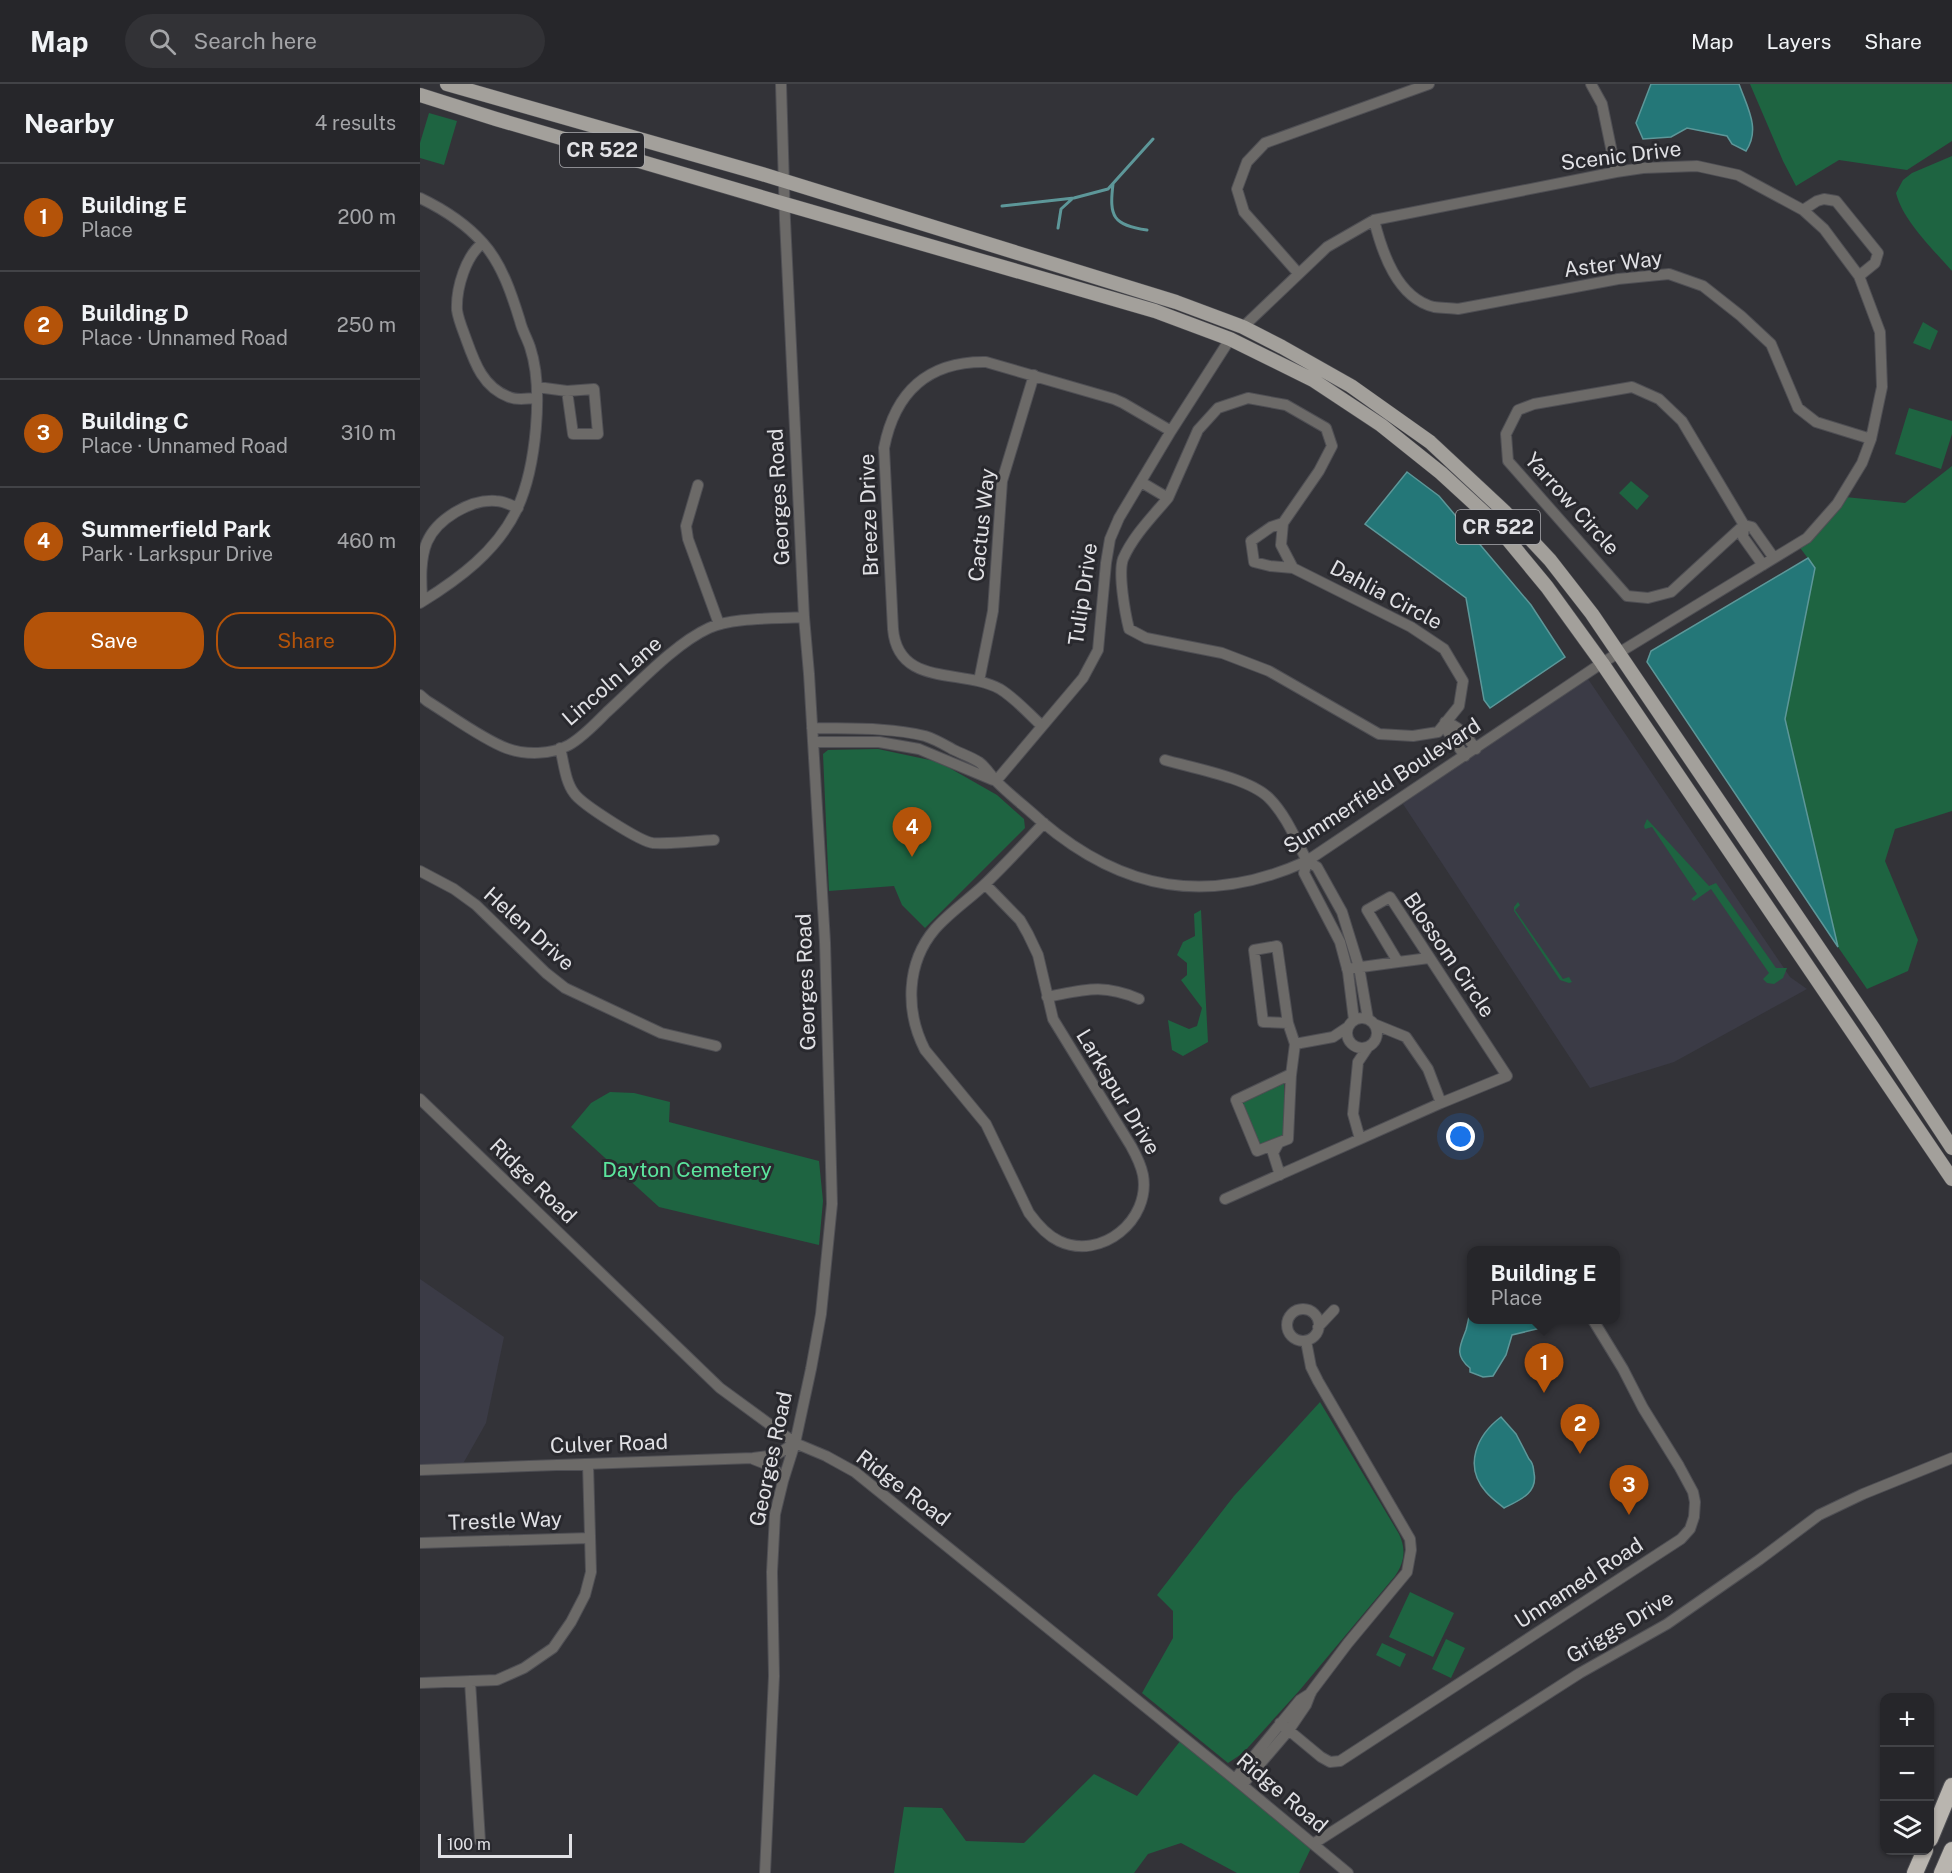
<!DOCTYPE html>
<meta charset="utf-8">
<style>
:root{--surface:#26262a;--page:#323236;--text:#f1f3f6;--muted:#a4a5a8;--line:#424347;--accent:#b45309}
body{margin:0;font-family:"Public Sans",sans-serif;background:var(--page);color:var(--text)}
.controls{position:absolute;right:18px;bottom:18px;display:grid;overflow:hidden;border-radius:12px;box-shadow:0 2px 4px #0004}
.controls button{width:54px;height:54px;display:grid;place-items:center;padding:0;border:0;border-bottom:2px solid var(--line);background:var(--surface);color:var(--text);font:30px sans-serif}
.scale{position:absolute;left:18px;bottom:15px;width:134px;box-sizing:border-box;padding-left:6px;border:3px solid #e1e1e5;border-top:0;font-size:16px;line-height:21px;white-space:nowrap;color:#e1e1e5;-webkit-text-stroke:4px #29292e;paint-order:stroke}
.you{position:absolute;left:1041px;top:1053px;width:21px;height:21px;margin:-15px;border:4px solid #fff;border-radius:50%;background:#1a73e8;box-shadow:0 0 0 9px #1a73e833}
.badge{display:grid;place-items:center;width:39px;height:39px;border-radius:50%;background:var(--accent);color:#fff;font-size:20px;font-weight:700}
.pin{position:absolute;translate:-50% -50px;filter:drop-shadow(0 2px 3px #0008)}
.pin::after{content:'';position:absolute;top:32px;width:21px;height:18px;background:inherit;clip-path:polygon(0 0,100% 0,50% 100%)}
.popup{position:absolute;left:1047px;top:1162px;width:153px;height:78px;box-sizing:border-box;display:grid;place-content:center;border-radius:12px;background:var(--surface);filter:drop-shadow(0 2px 4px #0005);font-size:20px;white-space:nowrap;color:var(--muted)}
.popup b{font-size:22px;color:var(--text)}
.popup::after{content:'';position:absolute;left:50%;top:100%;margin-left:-12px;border:12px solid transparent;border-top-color:var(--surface)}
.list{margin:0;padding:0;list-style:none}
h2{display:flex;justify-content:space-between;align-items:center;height:78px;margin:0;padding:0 24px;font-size:26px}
h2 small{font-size:20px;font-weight:400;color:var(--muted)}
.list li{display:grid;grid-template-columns:39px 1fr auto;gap:18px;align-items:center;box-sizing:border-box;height:108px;padding:0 24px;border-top:2px solid var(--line)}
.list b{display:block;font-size:22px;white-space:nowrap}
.list p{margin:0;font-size:20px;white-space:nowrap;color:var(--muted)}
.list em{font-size:20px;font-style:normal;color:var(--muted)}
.actions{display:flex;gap:12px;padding:18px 24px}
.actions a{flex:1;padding:14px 0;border:2px solid var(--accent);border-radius:24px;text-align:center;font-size:21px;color:var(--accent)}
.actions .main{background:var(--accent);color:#fff}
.icon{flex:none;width:33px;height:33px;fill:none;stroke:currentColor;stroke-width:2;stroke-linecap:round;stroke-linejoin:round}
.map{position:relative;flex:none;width:1532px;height:1789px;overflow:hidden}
header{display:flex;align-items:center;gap:36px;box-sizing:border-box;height:84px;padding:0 30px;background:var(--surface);border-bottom:2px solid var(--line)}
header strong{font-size:28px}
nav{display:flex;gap:33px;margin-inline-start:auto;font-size:21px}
.search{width:420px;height:54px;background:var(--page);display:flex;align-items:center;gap:15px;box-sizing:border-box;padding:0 21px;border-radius:33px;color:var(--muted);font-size:22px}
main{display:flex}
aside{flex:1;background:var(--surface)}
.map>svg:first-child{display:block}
.built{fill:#3b3b46}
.green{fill:#1e6441}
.water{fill:#247778;stroke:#5d9799;stroke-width:1.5}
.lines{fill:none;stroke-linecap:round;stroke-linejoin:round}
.stream{stroke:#5d9799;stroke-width:3}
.minor-casing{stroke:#4f4f54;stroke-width:12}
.major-casing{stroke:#4f4f54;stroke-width:15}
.highway-casing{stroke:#4f4f54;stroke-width:18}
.minor{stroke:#6c6a68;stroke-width:10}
.major{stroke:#a3a09b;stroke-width:14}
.highway{stroke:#b9b5af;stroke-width:16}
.labels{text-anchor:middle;stroke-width:6;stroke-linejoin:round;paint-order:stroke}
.shield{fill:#29292e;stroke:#aaaaae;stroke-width:1.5}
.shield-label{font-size:20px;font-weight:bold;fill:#e1e1e5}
.street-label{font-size:21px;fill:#e1e1e5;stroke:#29292e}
.park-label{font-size:21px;fill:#5be59d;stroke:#29292e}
</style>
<header>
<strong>Map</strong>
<div class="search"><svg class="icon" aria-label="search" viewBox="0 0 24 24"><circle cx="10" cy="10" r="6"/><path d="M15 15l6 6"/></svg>Search here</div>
<nav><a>Map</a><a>Layers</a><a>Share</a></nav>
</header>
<main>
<aside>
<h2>Nearby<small>4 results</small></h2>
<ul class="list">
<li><span class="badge">1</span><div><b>Building E</b><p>Place</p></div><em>200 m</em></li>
<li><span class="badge">2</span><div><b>Building D</b><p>Place · Unnamed Road</p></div><em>250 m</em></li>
<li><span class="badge">3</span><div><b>Building C</b><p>Place · Unnamed Road</p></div><em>310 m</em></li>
<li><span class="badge">4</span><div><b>Summerfield Park</b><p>Park · Larkspur Drive</p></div><em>460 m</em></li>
</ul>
<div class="actions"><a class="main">Save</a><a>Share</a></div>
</aside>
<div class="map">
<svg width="1532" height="1789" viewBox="0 0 1532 1789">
<rect width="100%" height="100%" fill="#333338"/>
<path class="built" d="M1166,592l204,301 17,12 -133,73 -84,26 -187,-284 101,-75z
M0,1195l84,58 -18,86 -26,46 -40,1z"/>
<path class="green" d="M1330,0h202v57l-45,29 -68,-10 -43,26 -13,-25z
M9,29l28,8 -13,44 -24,-7v-15z
M1532,72v115c-19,-22 -49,-50 -56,-78l7,-13 9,-7z
M1503,238l15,9 -8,19 -17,-7z
M1489,324l43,13v13l-11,35 -46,-15z
M1532,382v345l-57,18 -10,32 33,79 -10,31 -41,18 -29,-42 -53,-228 30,-151 -17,-23 47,-48 60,6z
M1211,397l18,15 -12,14 -18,-17z
M458,665l61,13 58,33 27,24 1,9 -100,100 -23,-23 -8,-19 -65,5 -6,-137 5,-4z
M1227,735l62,67 7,-3 60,85h11l-4,10 -9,6 -7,-1 -4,-4 6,-6 -58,-84 -17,12 -3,-2 6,-5 -45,-67 -7,2 -1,-3z
M1098,818l2,3 -5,5 48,69 6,-2 3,5 -3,1 -9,-3 -46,-69v-4z
M781,826l7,132 -25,14 -11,-6 -4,-30 21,9 8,-3 5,-18 -21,-28 6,-5v-12l-10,-8 6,-13 12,-6 -1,-22z
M864,998l1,54 -26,9 -17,-44z
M190,1008l24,1 36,9 -1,20 150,39 4,40 -4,44 -160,-38 -88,-80 20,-24z
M900,1318l79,132c7,15 6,28 -4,42l-96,115 -56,62 -15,10 -86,-70 31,-55v-27l-16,-16 77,-99z
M990,1508l44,21 -21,44 -44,-20z
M1026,1555l19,9 -14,30 -19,-9z
M962,1559l24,11 -6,13 -24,-12z
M761,1656l130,108 -12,25h-62l-56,-30 -33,11 -14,19h-240l10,-66 38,1 24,33 58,2 70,-69 43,22z"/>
<path class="water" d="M1231,0h88c8,23 22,45 7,67l-14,-7 -5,-8 -40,-8 -16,9 -28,2 -7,-16z
M987,388l32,24 92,109 34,52 -75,51 -6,-8 -18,-102 -101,-74z
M1388,474l7,10 -30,151 53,228 -191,-285 4,-11z
M1052,1223v13h57l18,4 -2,3 -33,8 -6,20 -13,21 -10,1 -13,-5v-4c-16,-13 -10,-22 -4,-38 2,-7 3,-16 6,-23z
M1081,1333l15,17 13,25c5,5 4,8 5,14 4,20 -14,27 -30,35 -6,-5 -13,-10 -18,-16 -23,-26 -9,-57 15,-75z"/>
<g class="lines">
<path class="stream" d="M693,100c-4,33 0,41 34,46
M582,122l72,-8 34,-9 45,-50
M638,144l3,-19 11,-10"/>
<defs>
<path id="minor" d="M1171,0l11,20 14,68
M0,114c23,11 46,26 63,45 19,21 29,52 37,78 2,9 7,17 10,26 14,42 6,121 -13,162 -20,42 -58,70 -97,94
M1383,126l14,-9 7,-2 12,2 42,52 -3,10 -16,13
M954,136c8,32 23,78 60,87 7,1 16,1 24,2l160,-30 51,-5 34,12 38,30 30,28 27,64 18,14 55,17
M63,159c-17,12 -27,45 -26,67 1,8 5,18 8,26 9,25 17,51 44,61 9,4 19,1 28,1
M878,189l-54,-61 -7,-23 10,-27 18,-19 164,-59
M117,303l30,4 27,-2 4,45h-25l-6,-43
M721,398l27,16 30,-68 20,-22 30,-10 38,7 40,23 6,18 -13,25 -36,52 -2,22 12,23 118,59 33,22 19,32 -4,25 -21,26 -25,4 -34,-2 -110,-63 -47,-18 -76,-15 -17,-9c-4,-16 -11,-56 -6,-70 10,-23 29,-42 45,-61
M278,401l-12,41 2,13 31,85
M863,439l-12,4 -20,14 3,21 16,4 23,2
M1324,441l-73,67 -23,6 -21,-2 -119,-135 -2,-27 12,-24 16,-6 98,-17 27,12 23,22 62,104 -1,12 20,28
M1324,441l8,2 22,31
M0,518l2,-5c-1,-17 -2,-38 5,-55 10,-23 43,-43 69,-41 8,0 14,4 22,7
M559,597l14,-70 9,-130 32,-106
M0,611l7,6c23,14 55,38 79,47 19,7 45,7 63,-3 14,-8 26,-21 38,-33 29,-26 67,-68 102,-84 23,-11 69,-9 95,-11
M622,642c-13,-12 -26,-27 -42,-37 -37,-21 -102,-1 -107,-60l-9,-181c11,-56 44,-87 102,-86l128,37 9,4 48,28
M392,644c38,1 76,-1 113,8 10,3 20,9 29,14 8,4 17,7 25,12 7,5 12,14 18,20 14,14 30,26 44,39 82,70 167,85 266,40l295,-198 205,-125 30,-34 25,-41 9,-24 11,-52 -2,-55 -21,-56 -35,-47 -21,-19 -65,-35 -41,-9 -54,2 -27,4 -242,48 -47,27 -84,80
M393,658h66l40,7 74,31
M140,664c4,15 5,33 14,45 7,11 67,49 79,50 20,1 41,-2 61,-3
M1045,672l-17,-24 -3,-10c15,4 22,15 31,27
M745,676c28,8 84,18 104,38 17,17 27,42 38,63
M576,697l87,-103 15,-28 8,-87 4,-24 9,-21 52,-87 59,-92
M887,777l10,6 25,45 17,55 9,52
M887,777l-3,12 36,69 8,30 6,48
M0,787l34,18 22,16 70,68 19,15 96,45 55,13
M565,800l35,36 8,14 10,21 15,64 78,127c5,9 10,19 12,29 8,45 -42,86 -84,66 -13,-6 -22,-17 -30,-28l-43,-89 -61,-74c-20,-39 -19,-87 10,-121 14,-16 33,-29 48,-43 21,-20 41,-42 61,-63
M978,878l31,-4
M927,885l51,-7 -31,-52 23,-13 117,179 -66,27 -13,-34 -22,-32 -32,-13
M627,913c37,-7 55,-14 92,2
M927 949a15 15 0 1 1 30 0a15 15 0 1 1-30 0Z
M868,939l-25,-1 -9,-72 23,-4 11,77 7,21
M871,990l-3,65 -31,12 -21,-51z
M871,991l4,-31 38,-7 15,-10
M0,1015l300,289 75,55 31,13 29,16 387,313 106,88
M940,1055l-7,-25 5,-52 10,-15
M858,1060l-5,9 7,22
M805,1115l216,-96
M867 1241a16 16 0 1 1 32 0a16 16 0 1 1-32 0Z
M898,1243l16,-17
M333,1375l20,8 10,14
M0,1386l333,-12 23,-3 19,-12
M0,1459l170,-5
M50,1597l10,160
M0,1599l77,-3 27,-12 29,-20 18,-26 14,-27 6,-23 -3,-108
M860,1639l41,34 9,5 10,-1 341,-222 9,-10 4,-12 1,-15 -2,-10 -14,-26 -36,-58 -20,-39 -30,-49
M815,1695l65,-79 11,-7
M822,1701l47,-55 17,-25 5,-13 37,-49 59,-71 4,-22 -1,-11 -92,-158 -7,-14 -5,-26
M893,1760l267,-171 87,-49 92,-64 60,-45 44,-21 89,-36
M345,1789l9,-197 -2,-104 3,-58 8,-33 12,-38 16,-74 10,-55 11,-110 -7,-262 -16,-268 -5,-57 -19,-397 -4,-136"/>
<path id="major" d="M27,0l315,90 414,128 67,25 39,20 69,39 79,56 74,69 46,49 42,54 281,414 79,120
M0,11l76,24 289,85 370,107 75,28 83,41 68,45 60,48 49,45 57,69 55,76 350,516"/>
<path id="highway" d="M1510,1755l22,-53
M1495,1789l10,-23
M1522,1789l10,-23"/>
</defs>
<use href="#minor" class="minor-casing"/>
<use href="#major" class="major-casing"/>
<use href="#highway" class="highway-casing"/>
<use href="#minor" class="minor"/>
<use href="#major" class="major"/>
<use href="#highway" class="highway"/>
</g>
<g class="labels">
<g class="shield">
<rect x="140" y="49" width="84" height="34" rx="4.5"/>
<rect x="1036" y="426" width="84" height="34" rx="4.5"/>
</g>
<g class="shield-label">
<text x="182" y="73">CR 522</text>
<text x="1078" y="450">CR 522</text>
</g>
<g class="street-label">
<text transform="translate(1201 72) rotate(-7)" y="7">Scenic Drive</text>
<text transform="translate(1193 180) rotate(-7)" y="7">Aster Way</text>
<text transform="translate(359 413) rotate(-93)" y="7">Georges Road</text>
<text transform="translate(1152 420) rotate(48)" y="7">Yarrow Circle</text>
<text transform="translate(449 431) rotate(-92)" y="7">Breeze Drive</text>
<text transform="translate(562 441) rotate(-84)" y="7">Cactus Way</text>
<text transform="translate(663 510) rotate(-82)" y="7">Tulip Drive</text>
<text transform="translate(966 511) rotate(28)" y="7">Dahlia Circle</text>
<text transform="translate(192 597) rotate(-41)" y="7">Lincoln Lane</text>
<text transform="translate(962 702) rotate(-33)" y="7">Summerfield Boulevard</text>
<text transform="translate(109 845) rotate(42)" y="7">Helen Drive</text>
<text transform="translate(1029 871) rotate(56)" y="7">Blossom Circle</text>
<text transform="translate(386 898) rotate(-92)" y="7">Georges Road</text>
<text transform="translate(698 1008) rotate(59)" y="7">Larkspur Drive</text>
<text transform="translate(113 1097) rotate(44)" y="7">Ridge Road</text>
<text transform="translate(189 1360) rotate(-2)" y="7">Culver Road</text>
<text transform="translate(351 1375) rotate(-78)" y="7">Georges Road</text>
<text transform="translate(483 1404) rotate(37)" y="7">Ridge Road</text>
<text transform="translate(85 1437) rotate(-2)" y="7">Trestle Way</text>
<text transform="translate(1159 1499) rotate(-33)" y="7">Unnamed Road</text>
<text transform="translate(1200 1543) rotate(-31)" y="7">Griggs Drive</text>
<text transform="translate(862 1709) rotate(40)" y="7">Ridge Road</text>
</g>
<g class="park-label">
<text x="267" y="1093">Dayton Cemetery</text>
</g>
</g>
</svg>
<div class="controls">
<button>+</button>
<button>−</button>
<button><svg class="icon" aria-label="layers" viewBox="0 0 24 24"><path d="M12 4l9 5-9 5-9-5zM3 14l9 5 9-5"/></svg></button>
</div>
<div class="scale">100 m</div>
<div class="you"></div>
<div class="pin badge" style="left:1124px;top:1309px">1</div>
<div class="popup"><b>Building E</b>Place</div>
<div class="pin badge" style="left:1160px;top:1370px">2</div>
<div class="pin badge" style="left:1209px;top:1431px">3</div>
<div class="pin badge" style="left:492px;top:773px">4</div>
</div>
</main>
